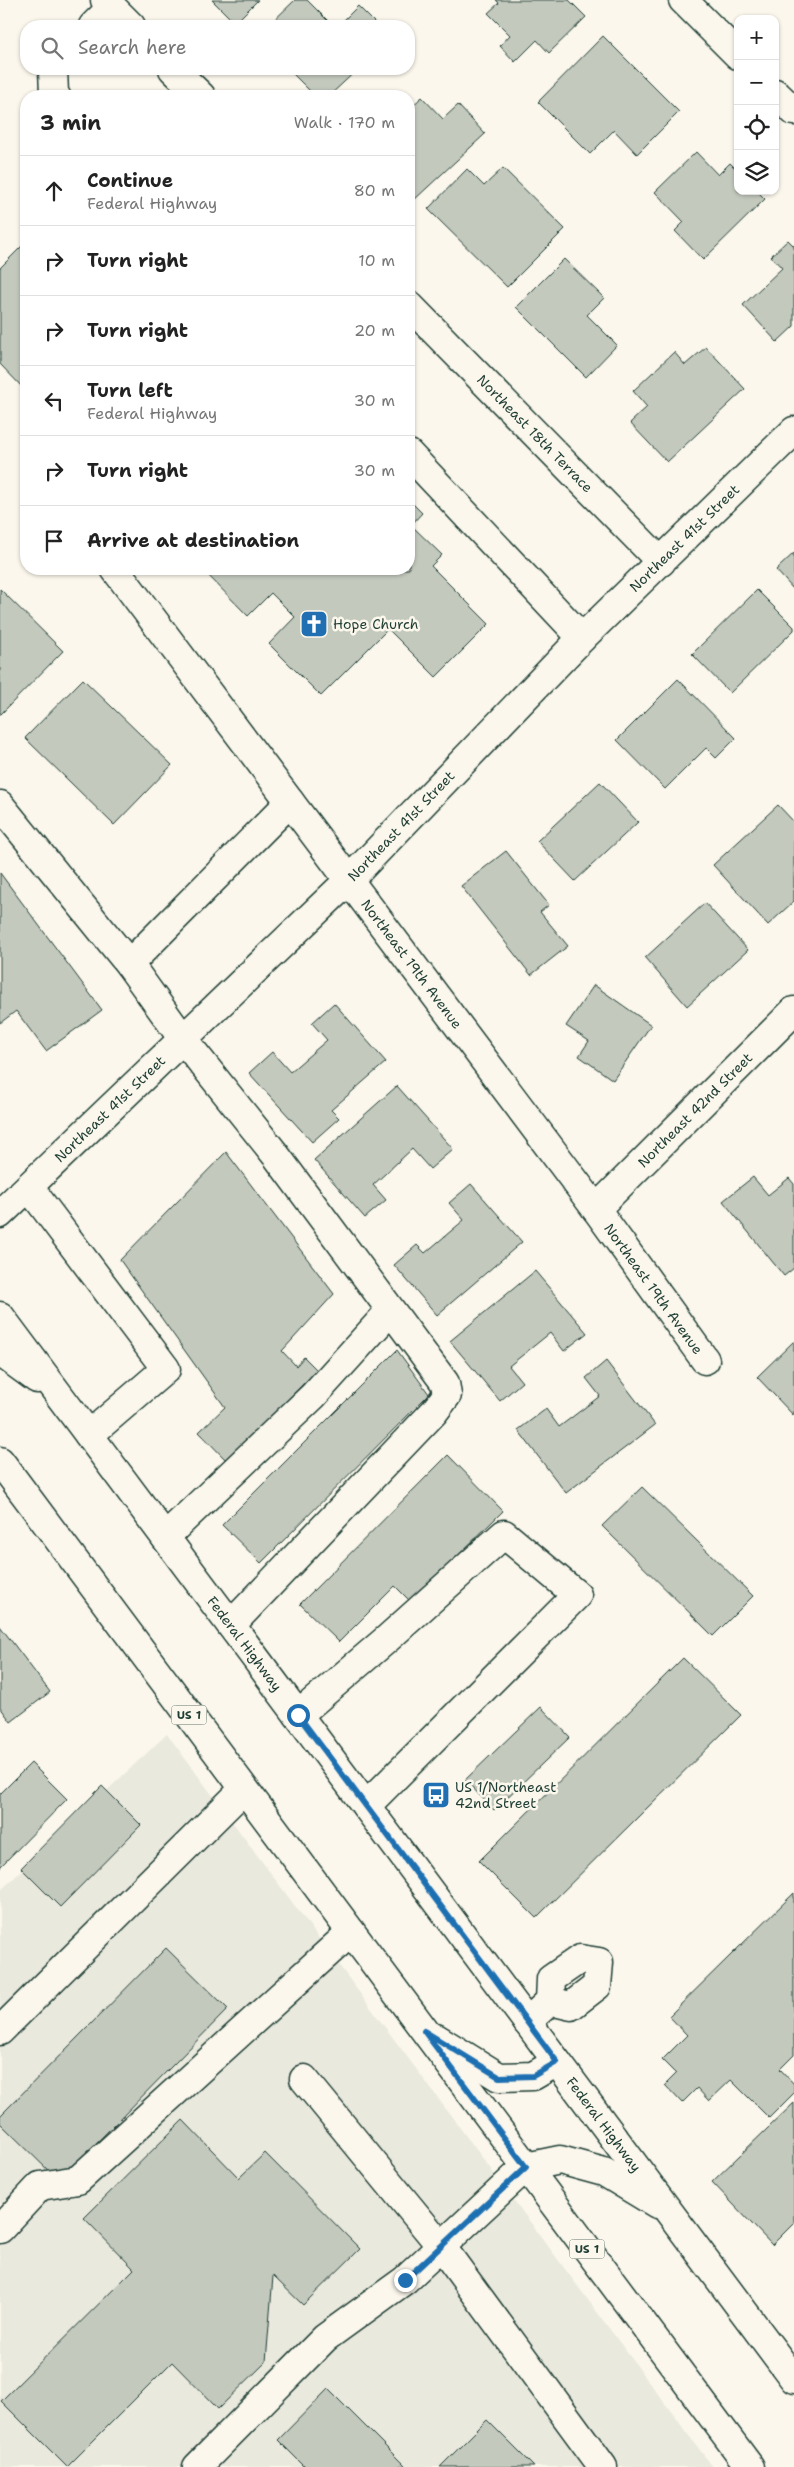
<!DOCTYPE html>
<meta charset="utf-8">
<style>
:root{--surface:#fff;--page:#f6f6f6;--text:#222;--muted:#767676;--line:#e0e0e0}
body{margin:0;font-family:"Shantell Sans",sans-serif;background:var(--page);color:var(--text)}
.controls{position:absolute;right:15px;top:15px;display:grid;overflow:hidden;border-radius:10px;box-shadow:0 1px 4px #0004}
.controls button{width:45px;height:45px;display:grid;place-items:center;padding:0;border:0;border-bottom:1px solid var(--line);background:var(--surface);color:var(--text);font:25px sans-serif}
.stop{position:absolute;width:15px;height:15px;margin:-11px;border:4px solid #1f6fb2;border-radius:50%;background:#fff}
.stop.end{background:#1f6fb2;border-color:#fff;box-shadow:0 1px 5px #0008}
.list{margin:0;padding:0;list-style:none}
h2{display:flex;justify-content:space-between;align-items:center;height:65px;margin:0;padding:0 20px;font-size:21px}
h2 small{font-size:16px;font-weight:400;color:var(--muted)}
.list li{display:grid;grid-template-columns:32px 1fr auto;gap:15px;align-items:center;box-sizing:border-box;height:70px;padding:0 20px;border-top:1px solid var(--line)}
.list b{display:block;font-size:19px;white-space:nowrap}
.list p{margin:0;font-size:16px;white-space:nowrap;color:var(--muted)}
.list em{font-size:16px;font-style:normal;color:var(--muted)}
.icon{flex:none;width:28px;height:28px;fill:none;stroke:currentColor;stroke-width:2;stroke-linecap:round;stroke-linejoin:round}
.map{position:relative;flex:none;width:794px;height:2467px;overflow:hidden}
.search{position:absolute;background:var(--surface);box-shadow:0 1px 4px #0004;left:20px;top:20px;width:395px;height:55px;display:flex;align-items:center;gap:12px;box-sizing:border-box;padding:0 18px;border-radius:20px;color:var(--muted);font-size:19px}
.panel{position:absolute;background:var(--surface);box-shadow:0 1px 4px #0004;left:20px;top:90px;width:395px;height:485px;border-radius:20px}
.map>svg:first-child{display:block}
.built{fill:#eae9de}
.building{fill:#c4c9be;stroke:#1f3d34}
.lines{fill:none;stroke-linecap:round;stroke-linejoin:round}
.minor-casing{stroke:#1f3d34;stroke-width:31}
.major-casing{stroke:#1f3d34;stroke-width:31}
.minor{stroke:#fbf7ec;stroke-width:28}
.major{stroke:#fbf7ec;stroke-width:28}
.route{stroke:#1f6fb2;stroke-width:6}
.labels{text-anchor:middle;stroke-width:5;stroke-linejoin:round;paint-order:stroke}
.shield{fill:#fbf7ec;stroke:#61756b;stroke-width:1}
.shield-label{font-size:12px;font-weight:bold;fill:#1f3d34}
.street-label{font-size:14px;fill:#1f3d34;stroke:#fbf7ec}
.poi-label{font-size:14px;fill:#1f3d34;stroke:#fbf7ec;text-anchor:start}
</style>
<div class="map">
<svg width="794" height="2467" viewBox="0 0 794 2467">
<rect width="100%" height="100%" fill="#fbf7ec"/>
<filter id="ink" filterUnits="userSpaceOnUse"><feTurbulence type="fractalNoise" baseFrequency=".02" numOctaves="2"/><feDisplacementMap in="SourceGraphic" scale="10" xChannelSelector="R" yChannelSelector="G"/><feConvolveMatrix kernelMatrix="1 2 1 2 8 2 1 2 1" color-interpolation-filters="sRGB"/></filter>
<g filter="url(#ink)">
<path class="built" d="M167,1734l526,707 20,26h-713v-576z"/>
<path class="building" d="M212,0h46l-23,23z
M295,0h12l26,26h-65z
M496,0h73l17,17 -37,36 -12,-13 -22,22 -15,-16 10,-11 -22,-22 11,-10z
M358,6l20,20h-40z
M603,36l76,76 -42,42 -23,-24 -24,24 -52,-52z
M288,69h70l-29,27h-14z
M422,97l21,22 15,-14 27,29 -71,66 -5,-6v-85z
M696,152l22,23 12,-12 8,8v20h19l8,8 -62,61 -28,-29 9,-9 -29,-30z
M503,168l62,61 -58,58 -79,-78 39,-40 17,17z
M788,240l6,6v80l-17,16 -34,-37 39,-37 -11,-12z
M26,242v149l-26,-27v-96z
M564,259l40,39 -17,17 30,30 -31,32 -70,-70z
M706,347l39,42 -78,73 -37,-39 17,-16 -14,-16 41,-39 11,13z
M409,500l13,13 -11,12 31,30 -11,11 58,58 -53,53 -48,-48 -67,67 -52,-52 26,-27 -24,-24 -23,23 -46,-47h207z
M794,553v37l-18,-20z
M0,589l63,62 -62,63h-1z
M757,590l37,37v3l-64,63 -38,-39z
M83,679l89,86 -58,60 -89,-87z
M678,679l58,59 -20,20 -10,-10 -41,41 -48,-49z
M600,782l38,40 -63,59 -38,-40z
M778,805l16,17v79l-26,24 -55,-60z
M506,851l43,54 -9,7 28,34 -37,29 -70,-89z
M0,873l102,137 -56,41 -30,-40 -16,12z
M705,903l43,47 -61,56 -42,-48z
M594,985l57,40 -38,55 -34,-24 10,-15 -23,-15z
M334,1003l52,59 -55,48 8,8 -27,24 -63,-69 23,-21 18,20 37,-32 -15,-17z
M397,1086l56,63 -23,20 -18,-20 -39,36 13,15 -21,18 -51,-58z
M226,1152l108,142 -52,57 14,15 8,-9 13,13 -90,91 -28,-29 26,-25 -105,-147z
M753,1177l15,18 21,-17 5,6v84l-10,8 -61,-75z
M471,1184l51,58 -85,73 -43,-50 23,-20 8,8 39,-33 -15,-17z
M535,1271l52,62 -23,18 -14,-18 -41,33 13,16 -22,19 -50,-60z
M794,1341v75l-37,-39z
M397,1350l32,44 -168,169 -39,-38z
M606,1361l49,64 -89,68 -48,-63 28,-21 13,18 41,-31 -14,-18z
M448,1455l55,56 -92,91 -16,-16 -56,56 -39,-38z
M642,1487l111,109 -40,40 -111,-110z
M0,1626l50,66 -39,30 -11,-15z
M683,1658l58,57 -205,203 -57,-57z
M541,1707l29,30 -76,73 -29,-30z
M31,1763l36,36 -67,68v-73z
M102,1786l39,39 -81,82 -39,-39z
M794,1893v162l-14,14 14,15v9l-25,25 -38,-38 -22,21 -12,-13 -15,15 -17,-18 11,-11 -14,-14 25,-25 -18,-19z
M166,1948l62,61 -169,172 -59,-58v-7z
M794,2103v120l-22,22 -60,-63z
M183,2120l56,58 26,-25 95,96 -57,56 -30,-29 -7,86 -48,47 -46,-47 -105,105 -66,-66 133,-132 -50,-51z
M328,2389l78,78h-101l-27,-27z
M487,2420l47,47h-94z"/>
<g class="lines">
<defs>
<g id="minor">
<path d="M105,0l26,26"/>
<path d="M683,0l55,55"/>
<path d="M93,26l19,-19"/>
<path d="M53,69l1,25 2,2"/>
<path d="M173,69l28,27"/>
<path d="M775,93l19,18"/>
<path id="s1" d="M409,305l252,257"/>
<path d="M409,454l173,184"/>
<path id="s2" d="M115,569l481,640 109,151"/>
<path d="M0,805l129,159"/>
<path d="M29,1187l137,182 -77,66"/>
<path id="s3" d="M596,1209l198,-198"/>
<path id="s4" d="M0,1214l349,-334 233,-242 212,-207"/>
<path d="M165,1537l148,-141 77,-85"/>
<path d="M231,1625l203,-213 13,-17 -2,-12 -170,-229 -92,-115 -54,-75 161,-162"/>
<path d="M298,1715l89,-76 117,-105 73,61 -211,211"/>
<path d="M527,2022l23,-21 1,-22 29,-20 19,3 -2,24 -26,20 -21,-5"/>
<path d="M0,2031l244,-242"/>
<path d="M304,2079l137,167 162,221"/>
<path d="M0,2229l40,-43 38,-6 273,-248"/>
<path d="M197,2467l128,-129 80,-58 121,-113"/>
</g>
<g id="major">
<path id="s5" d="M0,1316l794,1063"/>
<path d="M0,1352l37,27"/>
<path d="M0,1461l750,1006"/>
<path d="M436,2038l63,39 34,-1 24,-14"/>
<path d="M526,2167l34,-7 44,12 53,32"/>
</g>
</defs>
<use href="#minor" class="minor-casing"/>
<use href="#major" class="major-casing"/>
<use href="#minor" class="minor"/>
<use href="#major" class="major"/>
</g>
</g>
<g class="lines" filter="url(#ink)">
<path class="route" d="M298,1715l259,347 -24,14 -34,1 -75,-46 102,136 -121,113"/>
</g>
<defs>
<symbol id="church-square" viewBox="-11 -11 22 22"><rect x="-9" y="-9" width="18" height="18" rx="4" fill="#1f6fb2" stroke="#fbf7ec"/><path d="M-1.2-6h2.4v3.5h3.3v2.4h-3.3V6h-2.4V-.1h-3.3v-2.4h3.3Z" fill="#fff"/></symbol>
<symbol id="bus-square" viewBox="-11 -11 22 22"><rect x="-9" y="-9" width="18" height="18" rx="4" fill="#1f6fb2" stroke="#fbf7ec"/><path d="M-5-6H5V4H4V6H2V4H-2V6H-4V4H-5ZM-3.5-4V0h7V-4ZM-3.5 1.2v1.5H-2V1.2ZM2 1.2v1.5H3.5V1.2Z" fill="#fff"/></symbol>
</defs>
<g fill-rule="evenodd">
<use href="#church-square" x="298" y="608" width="32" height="32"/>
<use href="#bus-square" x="420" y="1779" width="32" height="32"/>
</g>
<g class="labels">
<g class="shield">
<rect x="171.5" y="1705.5" width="35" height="19" rx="4"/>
<rect x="569.5" y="2239.5" width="35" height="19" rx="4"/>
</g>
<g class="shield-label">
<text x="189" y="1719">US 1</text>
<text x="587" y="2253">US 1</text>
</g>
<g class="street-label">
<text dy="5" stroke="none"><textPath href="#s1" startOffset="180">Northeast 18th Terrace</textPath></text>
<text dy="5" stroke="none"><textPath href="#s4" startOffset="962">Northeast 41st Street</textPath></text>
<text dy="5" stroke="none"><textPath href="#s4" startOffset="558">Northeast 41st Street</textPath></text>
<text dy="5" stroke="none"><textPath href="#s2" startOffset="494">Northeast 19th Avenue</textPath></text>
<text dy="5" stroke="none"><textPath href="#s4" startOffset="152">Northeast 41st Street</textPath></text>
<text dy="5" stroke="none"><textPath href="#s3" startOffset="140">Northeast 42nd Street</textPath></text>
<text dy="5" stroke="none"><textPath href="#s2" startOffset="899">Northeast 19th Avenue</textPath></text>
<text dy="5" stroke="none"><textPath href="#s5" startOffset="409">Federal Highway</textPath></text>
<text dy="5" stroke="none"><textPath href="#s5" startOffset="1009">Federal Highway</textPath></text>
</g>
<g class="poi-label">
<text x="333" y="629">Hope Church</text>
<text x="455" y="1792">US 1/Northeast<tspan x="455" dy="16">42nd Street</tspan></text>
</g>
</g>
</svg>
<div class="controls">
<button>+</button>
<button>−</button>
<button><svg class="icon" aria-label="locate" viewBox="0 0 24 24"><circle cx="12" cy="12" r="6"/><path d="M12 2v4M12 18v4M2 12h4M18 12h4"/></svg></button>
<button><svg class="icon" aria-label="layers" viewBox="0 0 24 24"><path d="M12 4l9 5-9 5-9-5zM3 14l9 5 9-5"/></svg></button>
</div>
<div class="stop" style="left:298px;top:1715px"></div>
<div class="stop end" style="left:405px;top:2280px"></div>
<div class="search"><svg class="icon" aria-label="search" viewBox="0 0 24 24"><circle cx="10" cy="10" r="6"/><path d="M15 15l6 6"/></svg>Search here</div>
<section class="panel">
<h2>3 min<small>Walk · 170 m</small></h2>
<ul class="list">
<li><svg class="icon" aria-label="ahead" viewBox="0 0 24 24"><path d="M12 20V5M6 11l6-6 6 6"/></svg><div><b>Continue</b><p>Federal Highway</p></div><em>80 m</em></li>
<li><svg class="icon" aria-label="right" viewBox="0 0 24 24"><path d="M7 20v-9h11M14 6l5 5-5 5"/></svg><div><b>Turn right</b></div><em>10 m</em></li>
<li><svg class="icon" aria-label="right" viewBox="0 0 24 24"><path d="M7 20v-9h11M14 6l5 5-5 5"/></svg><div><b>Turn right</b></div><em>20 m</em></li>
<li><svg class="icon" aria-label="left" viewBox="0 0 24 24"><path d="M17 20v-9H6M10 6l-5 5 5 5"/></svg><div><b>Turn left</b><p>Federal Highway</p></div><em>30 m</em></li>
<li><svg class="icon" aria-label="right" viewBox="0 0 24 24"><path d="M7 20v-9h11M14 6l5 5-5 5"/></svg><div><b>Turn right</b></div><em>30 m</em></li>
<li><svg class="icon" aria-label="arrive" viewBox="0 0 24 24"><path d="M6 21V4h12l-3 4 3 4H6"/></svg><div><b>Arrive at destination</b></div></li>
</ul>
</section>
</div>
